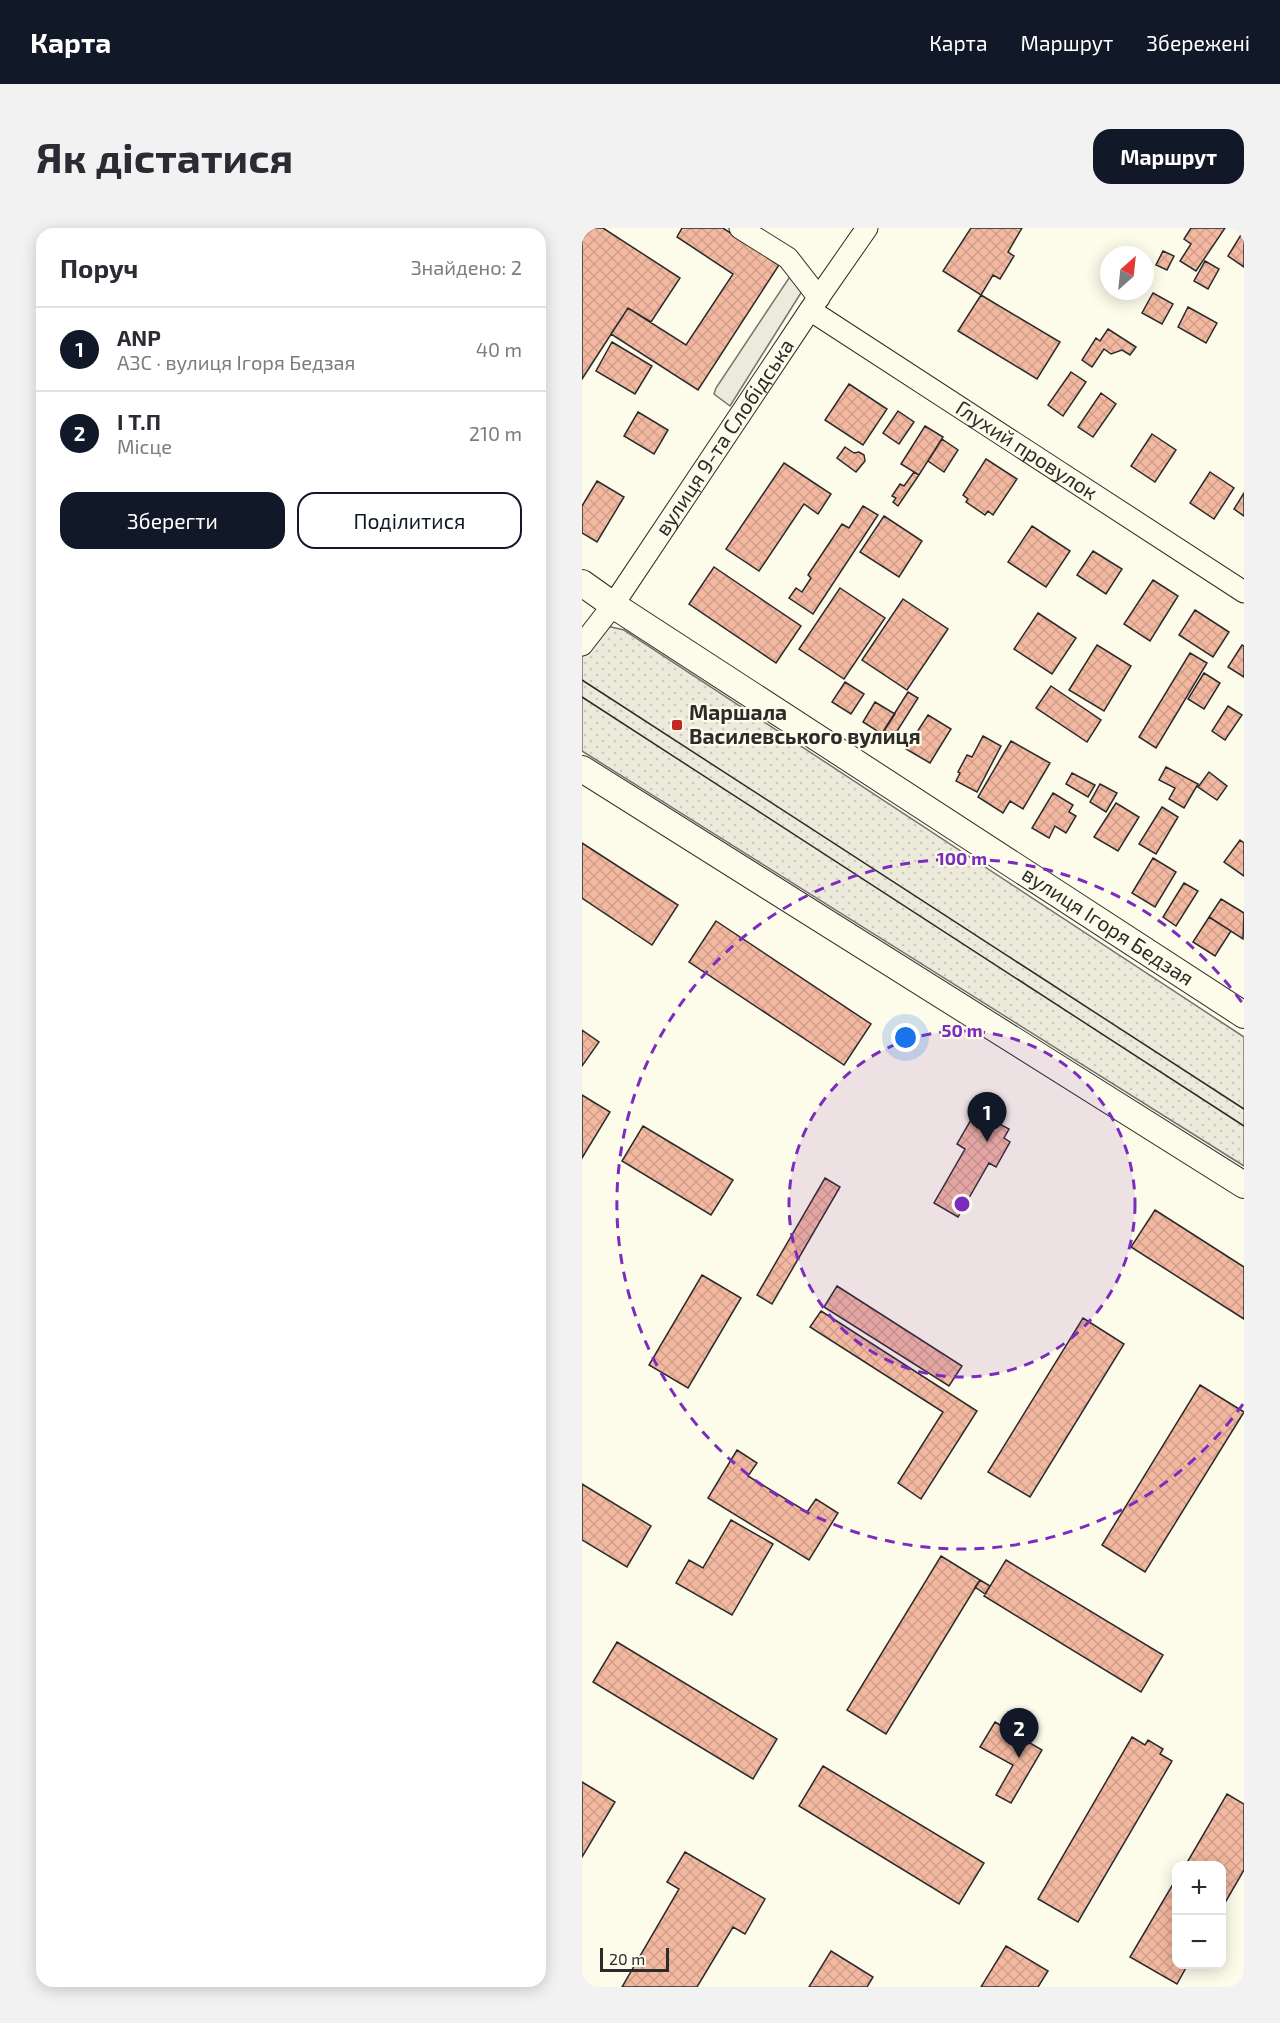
<!DOCTYPE html>
<html lang="uk">
<meta charset="utf-8">
<style>
:root{--surface:#fff;--page:#f2f2f3;--text:#2b2b33;--muted:#7c7c81;--line:#e1e1e2;--accent:#111827}
body{margin:0;font-family:"Exo 2",sans-serif;background:var(--page);color:var(--text)}
.controls{position:absolute;right:18px;bottom:18px;display:grid;overflow:hidden;border-radius:12px;box-shadow:0 3px 15px #0003}
.controls button{width:54px;height:54px;display:grid;place-items:center;padding:0;border:0;border-bottom:2px solid var(--line);background:var(--surface);color:var(--text);font:30px sans-serif}
.compass{position:absolute;left:518px;top:18px;width:54px;height:54px;border-radius:50%;background:var(--surface);box-shadow:0 3px 15px #0003;rotate:27deg}
.scale{position:absolute;left:18px;bottom:15px;width:69px;box-sizing:border-box;padding-left:6px;border:3px solid #2b2b2b;border-top:0;font-size:16px;line-height:21px;white-space:nowrap;color:#2b2b2b;-webkit-text-stroke:4px #fdfbea;paint-order:stroke}
.you{position:absolute;left:324px;top:810px;width:21px;height:21px;margin:-15px;border:4px solid #fff;border-radius:50%;background:#1a73e8;box-shadow:0 0 0 9px #1a73e833}
.badge{display:grid;place-items:center;width:39px;height:39px;border-radius:50%;background:var(--accent);color:#fff;font-size:20px;font-weight:700}
.pin{position:absolute;translate:-50% -50px;filter:drop-shadow(0 2px 3px #0008)}
.pin::after{content:'';position:absolute;top:32px;width:21px;height:18px;background:inherit;clip-path:polygon(0 0,100% 0,50% 100%)}
.list{margin:0;padding:0;list-style:none}
h2{display:flex;justify-content:space-between;align-items:center;height:78px;margin:0;padding:0 24px;font-size:26px}
h2 small{font-size:20px;font-weight:400;color:var(--muted)}
.list li{display:grid;grid-template-columns:39px 1fr auto;gap:18px;align-items:center;box-sizing:border-box;height:84px;padding:0 24px;border-top:2px solid var(--line)}
.list b{display:block;font-size:22px;white-space:nowrap}
.list p{margin:0;font-size:20px;white-space:nowrap;color:var(--muted)}
.list em{font-size:20px;font-style:normal;color:var(--muted)}
.actions{display:flex;gap:12px;padding:18px 24px}
.actions a{flex:1;padding:14px 0;border:2px solid var(--accent);border-radius:18px;text-align:center;font-size:21px;color:var(--accent)}
.actions .main{background:var(--accent);color:#fff}
.map{position:relative;flex:none;width:662px;height:1759px;overflow:hidden;border-radius:18px}
header{display:flex;align-items:center;gap:36px;box-sizing:border-box;height:84px;padding:0 30px;background:var(--accent);color:#fff}
header strong{font-size:28px}
nav{display:flex;gap:33px;margin-inline-start:auto;font-size:21px}
.intro{display:flex;align-items:center;justify-content:space-between;box-sizing:border-box;height:144px;padding:0 36px}
h1{margin:0;font-size:42px}
.button{padding:15px 27px;border-radius:18px;background:var(--accent);color:#fff;font-size:21px;font-weight:700}
main{display:flex;gap:36px;padding:0 36px}
aside{flex:1;background:var(--surface);border-radius:18px;box-shadow:0 3px 15px #0003}
.map>svg:first-child{display:block}
.grass{fill:url(#grass-dots);stroke:#74746e;stroke-width:1.5}
.parking{fill:#eceadb;stroke:#74746e;stroke-width:1.5}
.building{fill:url(#building-cross-hatch);stroke:#2b2b2b;stroke-width:1.5}
.lines{fill:none;stroke-linecap:round;stroke-linejoin:round}
.minor-casing{stroke:#2b2b2b;stroke-width:23}
.tertiary-casing{stroke:#2b2b2b;stroke-width:28}
.minor{stroke:#fdfbea;stroke-width:21}
.tertiary{stroke:#fdfbea;stroke-width:26}
.tram{stroke:#2b2b2b;stroke-width:1.5}
.ring{fill:none;stroke:#7b2cbf;stroke-width:3;stroke-dasharray:10 8}
.poi-dot{fill:#c62828;stroke:#fdfbea;stroke-width:2}
.labels{text-anchor:middle;stroke-width:4.5;stroke-linejoin:round;paint-order:stroke}
.street-label{font-size:21px;fill:#2b2b2b;stroke:#fdfbea}
.poi-label{font-size:21px;font-weight:bold;fill:#2b2b2b;stroke:#fdfbea;text-anchor:start}
.centre{fill:#7b2cbf;stroke:#fdfbea;stroke-width:3}
.ring-label{font-size:18px;text-anchor:middle;font-weight:bold;fill:#7b2cbf;stroke:#fdfbea;stroke-width:4.5;stroke-linejoin:round;paint-order:stroke}
</style>
<header>
<strong>Карта</strong>
<nav><a>Карта</a><a>Маршрут</a><a>Збережені</a></nav>
</header>
<div class="intro"><h1>Як дістатися</h1><a class="button">Маршрут</a></div>
<main>
<aside>
<h2>Поруч<small>Знайдено: 2</small></h2>
<ul class="list">
<li><span class="badge">1</span><div><b>ANP</b><p>АЗС · вулиця Ігоря Бедзая</p></div><em>40 m</em></li>
<li><span class="badge">2</span><div><b>І Т.П</b><p>Місце</p></div><em>210 m</em></li>
</ul>
<div class="actions"><a class="main">Зберегти</a><a>Поділитися</a></div>
</aside>
<div class="map">
<svg width="662" height="1759" viewBox="0 0 662 1759">
<defs>
<pattern id="grass-dots" width="8" height="8" patternUnits="userSpaceOnUse" patternTransform="scale(1.5)"><rect width="8" height="8" fill="#ecebdb"/><path d="M2 2h.1M6 6h.1" fill="none" stroke="#cbcabc" stroke-width="1.8" stroke-linecap="round"/></pattern>
<pattern id="building-cross-hatch" width="8" height="8" patternUnits="userSpaceOnUse" patternTransform="scale(1.5)"><rect width="8" height="8" fill="#f2b8a0"/><path d="M0 0l8 8M0 8l8-8" fill="none" stroke="#d09e8a"/></pattern>
</defs>
<rect width="100%" height="100%" fill="#fdfbea"/>
<path class="grass" d="M25,398l17,4 620,407v129l-662,-415v-105z"/>
<path class="parking" d="M211,44l11,16 -74,118 -16,-12 2,-6z"/>
<path class="building" d="M0,0h21l77,50 -29,44 -23,-14 -46,71z
M100,0h41l56,37 -81,125 -87,-56 17,-26 58,37 47,-71 -56,-37z
M389,0h51l-14,24 6,4 -14,23 -7,-4 -12,20 -38,-24z
M609,0h34l-29,43 -16,-10 11,-17 -7,-5z
M662,2v37l-16,-11z
M581,23l11,5 -7,14 -11,-5z
M623,33l14,8 -11,20 -14,-8z
M571,65l20,11 -11,20 -20,-11z
M399,67l79,47 -23,37 -79,-48z
M606,79l29,16 -11,20 -28,-16z
M526,101l28,18 -6,8 -8,-5 -11,4 -7,-5 -12,18 -10,-7 14,-22 4,3z
M30,114l40,24 -17,28 -39,-23z
M489,144l15,10 -23,34 -15,-11z
M267,156l38,25 -24,36 -38,-25z
M519,165l15,11 -23,33 -15,-10z
M316,183l16,11 -15,22 -16,-11z
M56,184l30,18 -14,24 -30,-18z
M343,198l18,11 -24,38 -18,-11z
M570,206l24,16 -21,32 -24,-16z
M360,211l16,11 -14,22 -16,-11z
M263,219l9,6 5,-1 5,3 1,6 -9,11 -19,-14z
M404,231l31,20 -24,36 -5,-4 -3,4 -19,-13 2,-3 -5,-4z
M202,235l47,31 -13,20 -14,-10 -45,67 -33,-22z
M332,244l5,3 -21,31 -5,-4 3,-4 -4,-2 8,-12 4,2z
M628,244l24,16 -20,31 -24,-16z
M15,253l27,16 -27,45 -15,-9v-27z
M662,265v23l-10,-7z
M281,278l15,9 -65,99 -24,-16 7,-10 6,4 9,-14 -3,-3 34,-51 7,4z
M302,288l38,25 -23,36 -39,-25z
M450,298l38,25 -24,36 -38,-25z
M511,323l29,18 -16,25 -29,-19z
M132,339l87,59 -25,37 -87,-59z
M571,352l25,16 -28,45 -26,-17z
M258,360l45,30 -41,61 -45,-30z
M321,371l45,30 -41,61 -45,-30z
M613,382l34,22 -16,25 -34,-22z
M456,385l38,25 -24,36 -38,-25z
M515,417l34,21 -27,45 -35,-21z
M660,417l2,1v31l-16,-10z
M608,425l17,10 -51,85 -17,-11z
M622,445l16,10 -16,26 -16,-10z
M263,454l19,12 -13,20 -19,-12z
M469,458l50,34 -14,22 -51,-34z
M326,464l10,6 -24,38 -10,-6z
M293,474l20,12 -13,20 -19,-12z
M646,478l14,9 -17,25 -13,-9z
M346,487l23,14 -21,34 -24,-14z
M401,508l18,10 -24,46 -21,-11 4,-8 -2,-1 9,-17 5,2z
M429,513l39,22 -27,46 -13,-8 -7,12 -25,-16z
M584,539l32,17 -14,24 -15,-9 6,-11 -16,-8z
M627,544l18,14 -10,14 -19,-13z
M490,545l23,12 -7,12 -22,-13z
M518,556l17,9 -11,19 -16,-10z
M471,565l20,12 -4,7 7,4 -10,17 -11,-7 -6,12 -17,-10z
M534,575l23,14 -21,34 -24,-14z
M580,579l16,10 -22,37 -17,-10z
M658,612l4,3v33l-20,-14z
M0,615l96,62 -26,40 -70,-47z
M571,630l23,14 -21,35 -23,-14z
M602,655l14,8 -22,35 -13,-9z
M639,671l23,14 -1,26 -34,-22z
M627,689l22,14 -16,25 -22,-14z
M134,693l155,103 -27,41 -155,-103z
M0,802l17,12 -17,24z
M0,867l28,17 -28,46z
M403,888l24,13 -5,9 6,4 -14,25 -7,-4 -31,54 -24,-14 31,-54 -8,-5 15,-26 9,5z
M61,898l90,54 -22,35 -89,-54z
M243,950l15,9 -68,117 -15,-9z
M573,982l89,57v52l-113,-72z
M120,1047l39,23 -53,90 -39,-23z
M255,1058l125,80 -13,20 -125,-79z
M239,1083l156,100 -56,88 -23,-16 45,-71 -133,-85z
M501,1090l41,26 -94,153 -42,-25z
M618,1157l44,27 -99,160 -43,-27z
M155,1222l20,13 -9,13 59,36 9,-13 22,14 -29,47 -101,-62z
M0,1256l69,42 -24,41 -45,-27z
M149,1292l42,24 -41,71 -56,-32 13,-23 14,8z
M359,1328l39,24 -94,154 -39,-24z
M424,1332l157,95 -22,37 -157,-96z
M398,1352l10,6 -5,8 -10,-7z
M35,1414l160,97 -24,40 -160,-97z
M413,1494l47,28 -31,53 -15,-8 17,-30 -33,-18z
M550,1509l13,8 3,-5 15,9 -3,5 12,7 -94,161 -40,-23z
M241,1538l161,97 -25,41 -160,-98z
M0,1554l33,20 -33,55z
M645,1566l17,10v66l-22,38v-42h-37z
M103,1624l80,47 -20,35 -12,-7 -36,60h-75l57,-98 -12,-7z
M594,1651v85h12l-11,20 -47,-27z
M424,1718l42,25 -10,16h-57z
M249,1723l42,26 -6,10h-58z"/>
<g class="lines">
<defs>
<g id="minor">
<path d="M158,0l48,30 31,40"/>
<path id="s1" d="M228,82l434,282"/>
<path id="s2" d="M0,417l31,-40 197,-295 57,-82"/>
</g>
<g id="tertiary">
<path id="s3" d="M0,355l31,22 631,410"/>
<path d="M0,541l662,416"/>
</g>
</defs>
<use href="#minor" class="minor-casing"/>
<use href="#tertiary" class="tertiary-casing"/>
<use href="#minor" class="minor"/>
<use href="#tertiary" class="tertiary"/>
<path class="tram" d="M0,452l662,429
M0,469l662,429"/>
</g>
<circle cx="380" cy="976" r="173" fill="#7b2cbf" fill-opacity=".12"/>
<g class="ring">
<circle cx="380" cy="976" r="173"/>
<path d="M661 1176A345 345 0 1 1 661 776"/>
</g>
<rect class="poi-dot" x="89" y="491" width="12" height="12" rx="3"/>
<g class="labels">
<g class="street-label">
<text dy="7" stroke="none"><textPath href="#s2" startOffset="252">вулиця 9-та Слобідська</textPath></text>
<text dy="7" stroke="none"><textPath href="#s1" startOffset="258">Глухий провулок</textPath></text>
<text dy="7" stroke="none"><textPath href="#s3" startOffset="628">вулиця Ігоря Бедзая</textPath></text>
</g>
<g class="poi-label">
<text x="107" y="492">Маршала<tspan x="107" dy="24">Василевського вулиця</tspan></text>
</g>
</g>
<circle cx="380" cy="976" r="9" class="centre"/>
<g class="ring-label">
<text x="380" y="637">100 m</text>
<text x="380" y="809">50 m</text>
</g>
</svg>
<div class="controls">
<button>+</button>
<button>−</button>
</div>
<svg class="compass" viewBox="-18 -18 36 36"><path d="M0-13l5 13h-10z" fill="#e53935"/><path d="M0 13l5-13h-10z" fill="#7c7c81"/></svg>
<div class="scale">20 m</div>
<div class="you"></div>
<div class="pin badge" style="left:405px;top:914px">1</div>
<div class="pin badge" style="left:437px;top:1530px">2</div>
</div>
</main>
